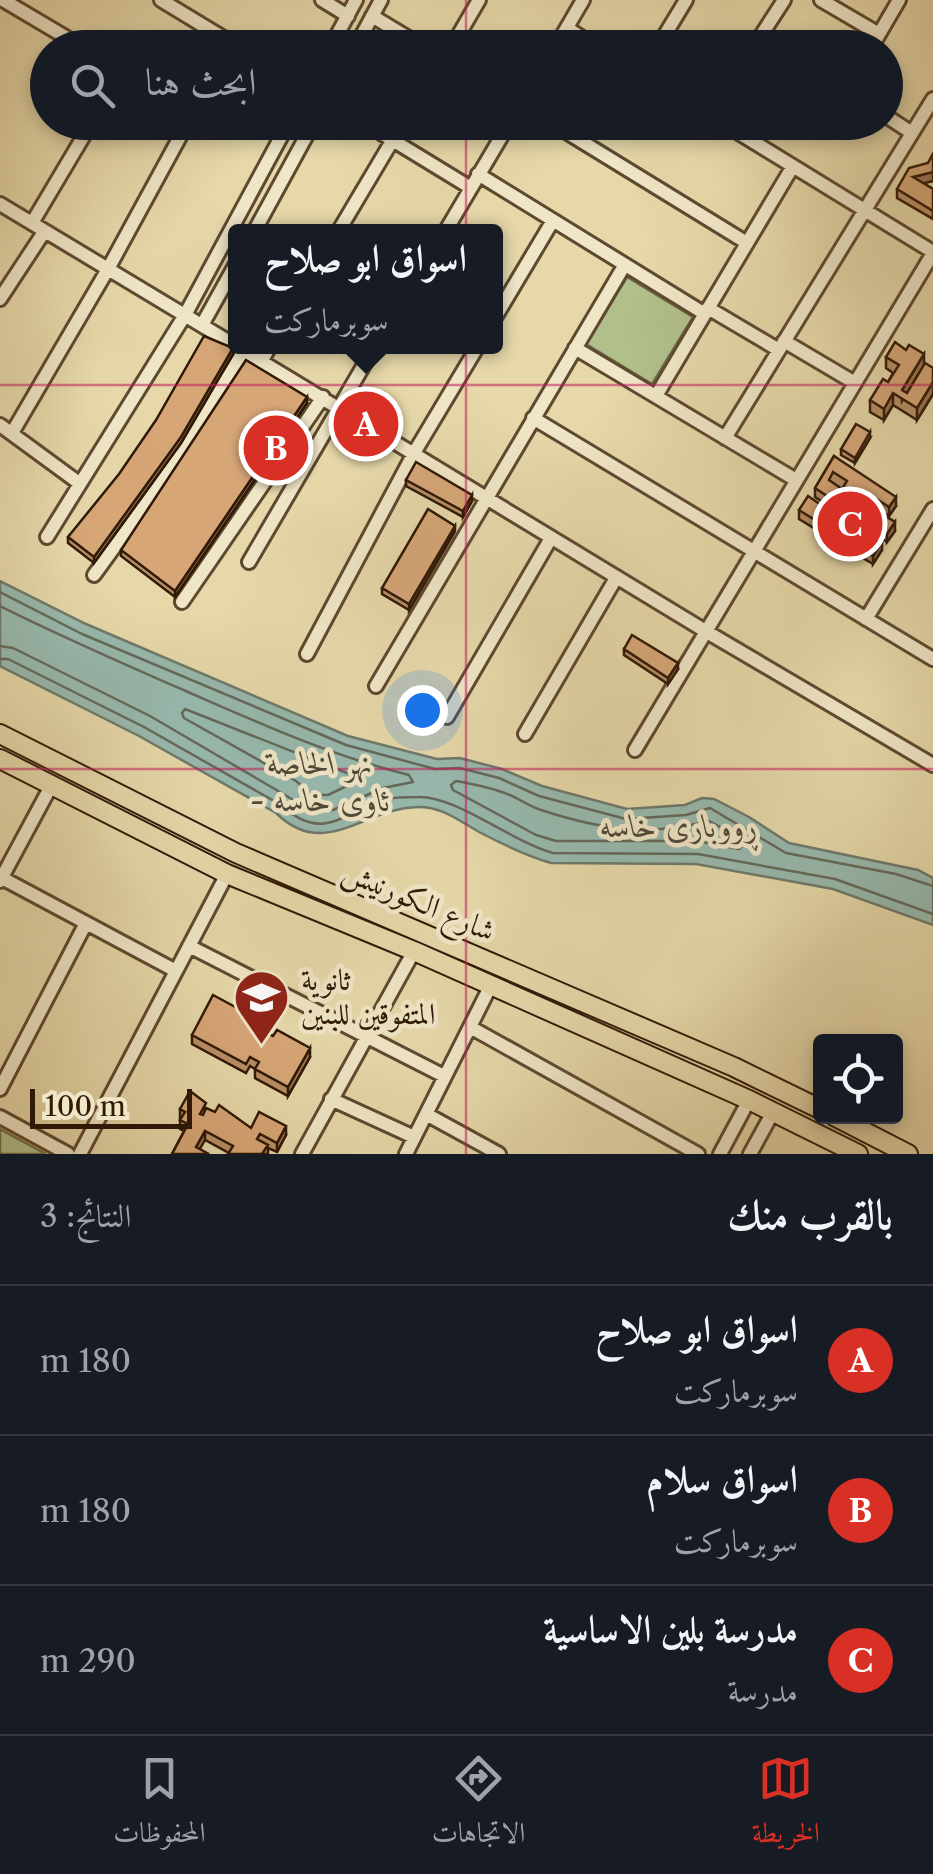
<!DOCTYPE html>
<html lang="ar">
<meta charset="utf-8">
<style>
:root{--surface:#171b24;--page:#242831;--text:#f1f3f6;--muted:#9ea1a6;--line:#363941;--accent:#d93025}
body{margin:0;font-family:"Libre Caslon Text",Amiri,serif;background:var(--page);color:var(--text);direction:rtl}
.controls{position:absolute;right:30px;bottom:30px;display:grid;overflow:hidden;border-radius:10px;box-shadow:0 5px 15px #0003}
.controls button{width:90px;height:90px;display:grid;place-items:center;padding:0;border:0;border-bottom:2px solid var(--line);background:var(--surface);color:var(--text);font:50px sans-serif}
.scale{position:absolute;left:30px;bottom:25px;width:162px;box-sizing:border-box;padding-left:10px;border:5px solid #301907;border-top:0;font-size:28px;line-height:35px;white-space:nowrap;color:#301907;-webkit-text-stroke:8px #efe6c7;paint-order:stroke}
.you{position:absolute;left:422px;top:710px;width:35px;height:35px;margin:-25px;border:8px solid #fff;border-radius:50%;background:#1a73e8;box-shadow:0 0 0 15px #1a73e833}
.badge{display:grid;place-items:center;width:65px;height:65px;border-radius:50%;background:var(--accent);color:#fff;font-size:32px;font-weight:700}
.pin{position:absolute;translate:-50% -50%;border:5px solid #fff;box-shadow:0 2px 10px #0006}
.popup{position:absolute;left:228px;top:224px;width:275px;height:130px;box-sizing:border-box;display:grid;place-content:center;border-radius:10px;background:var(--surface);filter:drop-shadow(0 2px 8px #0005);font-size:32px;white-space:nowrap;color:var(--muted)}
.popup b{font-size:38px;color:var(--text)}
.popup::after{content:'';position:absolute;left:50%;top:100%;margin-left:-20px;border:20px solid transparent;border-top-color:var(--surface)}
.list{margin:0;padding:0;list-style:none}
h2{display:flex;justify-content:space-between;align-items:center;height:130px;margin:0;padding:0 40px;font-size:42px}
h2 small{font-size:32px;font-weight:400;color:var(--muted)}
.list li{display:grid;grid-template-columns:65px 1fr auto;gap:30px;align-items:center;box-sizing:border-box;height:150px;padding:0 40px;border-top:2px solid var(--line)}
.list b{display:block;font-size:38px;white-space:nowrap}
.list p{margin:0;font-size:32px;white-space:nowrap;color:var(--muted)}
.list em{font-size:32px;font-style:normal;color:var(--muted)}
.icon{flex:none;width:55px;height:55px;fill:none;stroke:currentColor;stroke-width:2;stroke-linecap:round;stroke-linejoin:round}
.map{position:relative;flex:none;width:933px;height:1154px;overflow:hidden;direction:ltr}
.search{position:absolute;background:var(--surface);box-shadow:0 5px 15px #0003;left:30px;right:30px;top:30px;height:110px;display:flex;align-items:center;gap:25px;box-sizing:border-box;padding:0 35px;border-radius:55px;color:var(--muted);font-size:38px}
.sheet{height:580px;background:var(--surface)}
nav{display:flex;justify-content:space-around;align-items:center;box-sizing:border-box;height:140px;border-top:2px solid var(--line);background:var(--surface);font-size:28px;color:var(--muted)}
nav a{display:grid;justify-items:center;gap:5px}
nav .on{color:var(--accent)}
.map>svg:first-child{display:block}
.green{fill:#b1bf8b;stroke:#706c49;stroke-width:2.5}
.water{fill:#97b9ae;stroke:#6e796b;stroke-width:2.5}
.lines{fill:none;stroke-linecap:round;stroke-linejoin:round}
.shore{stroke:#64695a;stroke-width:2.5}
.minor-casing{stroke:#5e4930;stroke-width:18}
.major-casing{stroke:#301907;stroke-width:22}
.minor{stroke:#efe6c7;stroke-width:12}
.major{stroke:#e6d8a9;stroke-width:18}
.wall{fill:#b88f66;stroke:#301907;stroke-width:2.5}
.shaded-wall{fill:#967453;stroke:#301907;stroke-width:2.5}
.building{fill:#d6a677;stroke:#301907;stroke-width:2.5;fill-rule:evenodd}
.grid{fill:none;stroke:#c2185b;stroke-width:2.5;stroke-opacity:0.55}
.labels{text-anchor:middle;stroke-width:9;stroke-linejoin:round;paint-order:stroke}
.street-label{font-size:30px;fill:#301907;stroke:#efe6c7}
.poi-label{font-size:30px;fill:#301907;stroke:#efe6c7;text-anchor:start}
.water-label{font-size:32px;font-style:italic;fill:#4f4939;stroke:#efe6c7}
</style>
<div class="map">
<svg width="933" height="1154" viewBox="0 0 933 1154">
<rect width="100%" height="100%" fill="#e6d8a9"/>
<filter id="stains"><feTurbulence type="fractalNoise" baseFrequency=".002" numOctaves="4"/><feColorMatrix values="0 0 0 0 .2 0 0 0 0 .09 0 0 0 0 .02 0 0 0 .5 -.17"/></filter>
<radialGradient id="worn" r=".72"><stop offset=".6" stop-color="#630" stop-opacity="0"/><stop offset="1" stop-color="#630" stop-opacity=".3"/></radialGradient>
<path class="green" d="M627,277l66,40 -41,67 -66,-40z
M0,1129l46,25h-46z"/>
<path class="water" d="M0,581l86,43 262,112 89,23 23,-1 42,11 40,17 85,23 58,-4 17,-7 12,1 35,18 40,26 129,27 15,8v47l-100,-36 -137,-25 -145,-1c-24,-7 -47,-18 -70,-30 -22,-12 -37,-26 -63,-26 -55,1 -93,54 -142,6l-137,-77 -139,-70z"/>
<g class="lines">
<path class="shore" d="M0,592l82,42 264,111 89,24 25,-1 39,10 40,18 87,23 60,-4 24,-7 76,45 110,21 37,12
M0,606c62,31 124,58 188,86 73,32 144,64 221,83l4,7 -30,6 -50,22 -19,2 -164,-96 -137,-68 -13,-2
M0,659h8l136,68 137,78c43,39 61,7 106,-6 9,-2 21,-2 31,-2 39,-1 92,44 135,56l145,1 137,25 98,35
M185,709l167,66 3,7 -27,13h-16l-16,-14 -112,-63 -2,-5z
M456,781c17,3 37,7 54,14 9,4 18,10 28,14 60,20 109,28 171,12l28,15 7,9 -5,4 -43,-8h-140l-20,-6 -83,-45 -2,-5z"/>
<defs>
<path id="minor" d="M3,0l81,48
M161,0l79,48
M322,0l26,16
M821,0l58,34
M372,16l53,32
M567,28l31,20
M759,37l17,11
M330,48l26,-48
M355,48l26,-48
M451,48l28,-48
M555,48l28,-48
M657,48l29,-48
M753,48l31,-48
M871,48l28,-48
M886,116l26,17
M363,122l108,66
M550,122l197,121
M721,122l212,130
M478,174l227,140
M0,204l236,142
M32,223l60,-101
M254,232l60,-110
M338,232l54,-91
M445,232l65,-110
M0,299l44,-67
M708,308l71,42
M496,316l56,-94
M202,325l34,-61
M784,341l71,42
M236,346l471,286 226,133
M575,348l221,132
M261,362l9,-16
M656,396l137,-230
M533,418l400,241
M0,425l79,58
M12,433l96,-164 80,-147
M725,438l208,-339
M47,537l138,-222 104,-193
M249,562l126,-216
M94,575l72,-99 78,-125
M182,602l141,-205
M866,619l67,-110
M307,654l107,-201 64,-107
M376,686l248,-420
M447,717l104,-179
M525,734l91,-156
M635,750l298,-497
M2,878l174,93
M0,881l51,-95
M189,946l255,130
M470,1027l228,127
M0,1089l86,-166
M331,1099l83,38
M426,1114l73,40
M0,1117l68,37
M80,1154l147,-280
M302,1154l112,-203
M406,1154l84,-167
M720,1154l29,-54
M750,1154l23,-42"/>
<path id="major" d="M0,734l236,119 498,214 86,42
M0,759l227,115 187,77 335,149 109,54
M834,1116l74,38"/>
</defs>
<use href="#minor" class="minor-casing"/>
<use href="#major" class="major-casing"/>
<use href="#minor" class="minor"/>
<use href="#major" class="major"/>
</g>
<path class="wall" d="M933,154v27l-10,2 10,6v30l-36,-21v-9l31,-26z
M233,354l-52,89 -87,120 -26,-20v-6z
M886,357l47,11v26l-16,26 -24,-15 -9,15 -14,-8v-12l18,-18 5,-9 -7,-5z
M307,403l-132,194 -54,-41v-6z
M870,438l-15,25 -14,-8v-6z
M834,456l62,50 -7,10 -25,-16 -2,2 33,29 -8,11 -10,-7 -1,2 6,13 -9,14 -74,-45v-9l31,1 2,-3 -17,-11v-9z
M406,480l66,21 -9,16 -57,-31z
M455,531l-46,79 -27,-16v-6z
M624,649l54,20 -10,15 -44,-29z
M267,1033l43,24 -22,39 -33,-18v-9l-5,-3 -4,7 -54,-29v-9z
M180,1109h26l45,19 35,7 -9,17 -9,-4v6l-39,-1 -24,-13 -33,14 12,-23 -4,-2z"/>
<path class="shaded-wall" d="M933,172v9l-20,5v-9z
M233,348v6l-52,89 -87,120v-6z
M924,354v12l-22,35v-11z
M933,382v12l-16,26v-12z
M893,393v12l-9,15v-11z
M307,397v6l-132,194v-6z
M870,432v6l-15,25v-5z
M472,495v6l-9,16v-6z
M896,497v9l-7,10v-9z
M895,522v9l-8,11v-8z
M455,526v5l-46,79v-6z
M882,541v9l-9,14v-8z
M678,663v6l-10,15v-6z
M310,1048v9l-22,39v-9z
M286,1126v9l-9,17v-9z
M205,1131v9l-8,14 -1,-7z"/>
<path class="building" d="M933,154v18l-20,5 20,12v22l-36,-22 12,-21 19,-5z
M204,336l29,12 -52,89 -87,120 -26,-20 51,-63 37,-54z
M895,342l11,8 3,-5 15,9 -22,36 5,3 18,-30 8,5v14l-16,26 -24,-15 -9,16 -14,-9 13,-21 5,3 11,-17 -13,-8z
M246,360l61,37 -132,194 -54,-41z
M856,424l14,8 -15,26 -14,-9z
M834,456l62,41 -7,10 -25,-16 -6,8 37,23 -8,12 -10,-8 -5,8 10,7 -9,15 -74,-46 9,-14 22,15 6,-9 -21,-14zM833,472l14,9 -5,8 -13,-9zM851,510l8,6 -5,8 -9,-6z
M416,462l56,33 -9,16 -57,-31z
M428,509l27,17 -46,78 -27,-16z
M632,635l46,28 -10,15 -44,-29z
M213,995l54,29 -3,8 9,4 4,-6 33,18 -22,39 -33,-18 4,-7 -9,-5 -4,7 -54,-29z
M190,1091l16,12 -6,11 3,1 3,-7 9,4 4,-7 32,23 8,-16 27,14 -9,17 -17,-9 -3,5 11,6 -6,9h-34l5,-8 -28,-15 -9,16 13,7h-37l16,-30 -8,-4 5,-8 -5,-3z"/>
<path class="grid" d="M466,0v48M466,122v1032M0,385h933M0,769h933"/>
<defs>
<symbol id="school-pin" viewBox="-11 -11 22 30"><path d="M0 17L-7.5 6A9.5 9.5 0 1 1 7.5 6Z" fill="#8f2418" stroke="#efe6c7"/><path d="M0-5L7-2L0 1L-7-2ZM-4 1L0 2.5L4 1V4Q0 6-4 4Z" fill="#fff"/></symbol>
</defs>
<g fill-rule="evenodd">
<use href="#school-pin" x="230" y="966" width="63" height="86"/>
</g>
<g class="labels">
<g class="street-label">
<text transform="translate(419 901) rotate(23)" y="10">شارع الكورنيش</text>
</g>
<g class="poi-label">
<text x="301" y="990">ثانوية<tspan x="301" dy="34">المتفوقين للبنين</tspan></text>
</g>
<g class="water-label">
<text x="320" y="774">نهر الخاصة<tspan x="320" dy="37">- ئاوی خاسە</tspan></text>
<text x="679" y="837">ڕووباری خاسە</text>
</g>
</g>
<rect width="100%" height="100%" filter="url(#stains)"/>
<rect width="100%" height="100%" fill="url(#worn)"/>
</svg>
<div class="controls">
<button><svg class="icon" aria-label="locate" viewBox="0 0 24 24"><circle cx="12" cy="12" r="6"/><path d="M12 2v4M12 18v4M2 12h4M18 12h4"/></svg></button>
</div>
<div class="scale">100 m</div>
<div class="you"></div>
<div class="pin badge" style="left:366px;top:424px">A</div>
<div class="popup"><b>اسواق ابو صلاح</b>سوبرماركت</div>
<div class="pin badge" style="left:276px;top:448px">B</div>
<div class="pin badge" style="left:850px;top:524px">C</div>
<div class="search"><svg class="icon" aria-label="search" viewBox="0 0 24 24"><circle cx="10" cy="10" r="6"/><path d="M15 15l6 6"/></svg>ابحث هنا</div>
</div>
<section class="sheet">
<h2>بالقرب منك<small>النتائج: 3</small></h2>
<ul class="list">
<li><span class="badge">A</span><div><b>اسواق ابو صلاح</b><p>سوبرماركت</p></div><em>180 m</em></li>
<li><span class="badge">B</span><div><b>اسواق سلام</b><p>سوبرماركت</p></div><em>180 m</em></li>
<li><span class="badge">C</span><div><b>مدرسة بلين الاساسية</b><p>مدرسة</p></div><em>290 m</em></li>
</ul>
</section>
<nav>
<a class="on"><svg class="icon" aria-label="map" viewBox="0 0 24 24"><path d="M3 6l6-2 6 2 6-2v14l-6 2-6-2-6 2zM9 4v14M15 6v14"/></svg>الخريطة</a>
<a><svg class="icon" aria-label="directions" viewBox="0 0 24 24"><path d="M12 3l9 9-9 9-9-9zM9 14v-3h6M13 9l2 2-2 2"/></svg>الاتجاهات</a>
<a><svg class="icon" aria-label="saved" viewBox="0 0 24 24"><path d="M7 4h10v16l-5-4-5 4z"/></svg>المحفوظات</a>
</nav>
